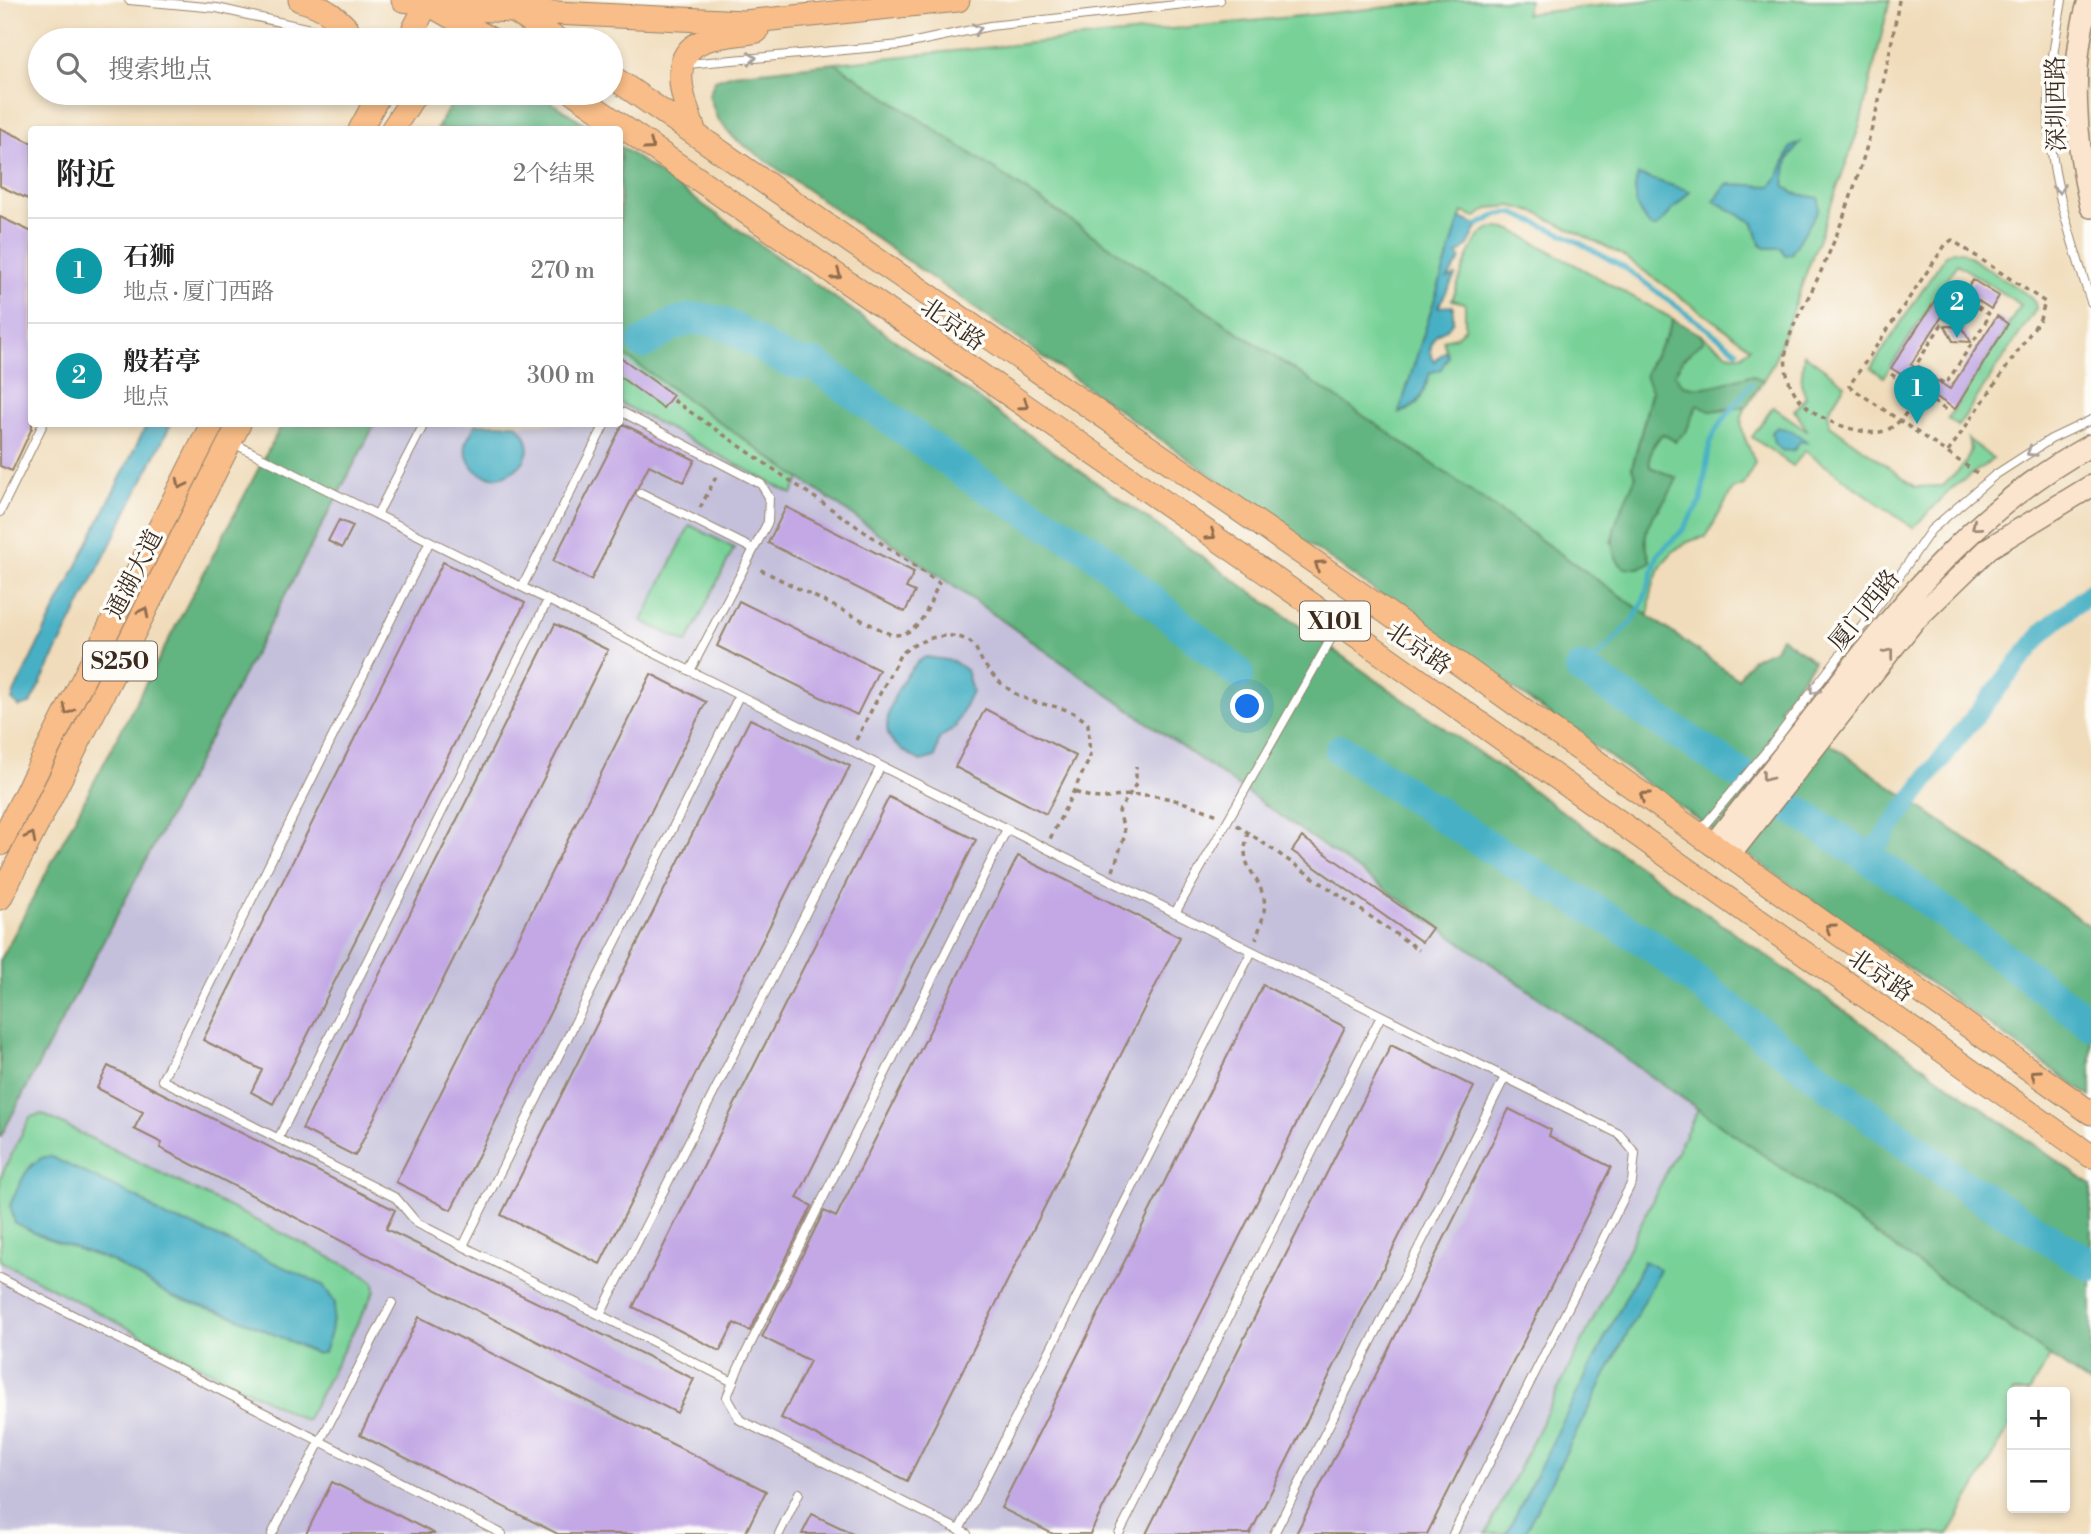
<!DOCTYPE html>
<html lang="zh">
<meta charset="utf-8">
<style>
:root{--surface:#fff;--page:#f2f2f2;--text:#222;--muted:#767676;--line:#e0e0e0;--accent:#b5179e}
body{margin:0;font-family:"Libre Bodoni","Noto Serif SC",serif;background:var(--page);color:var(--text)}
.controls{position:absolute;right:21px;bottom:21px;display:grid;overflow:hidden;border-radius:7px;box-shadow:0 4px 10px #0003}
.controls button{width:63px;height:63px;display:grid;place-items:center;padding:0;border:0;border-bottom:2px solid var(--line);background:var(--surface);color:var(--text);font:35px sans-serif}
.you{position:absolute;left:1248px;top:707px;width:24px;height:24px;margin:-18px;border:5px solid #fff;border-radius:50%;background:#1a73e8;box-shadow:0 0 0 10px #1a73e833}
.badge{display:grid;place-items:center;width:46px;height:46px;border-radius:50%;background:var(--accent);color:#fff;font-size:23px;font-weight:700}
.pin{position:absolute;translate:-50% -58px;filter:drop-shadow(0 2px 4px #0008)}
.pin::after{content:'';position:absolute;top:37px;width:24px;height:21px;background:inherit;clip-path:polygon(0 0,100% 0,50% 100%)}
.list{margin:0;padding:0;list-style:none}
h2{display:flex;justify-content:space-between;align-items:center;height:91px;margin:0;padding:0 28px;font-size:30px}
h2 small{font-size:23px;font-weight:400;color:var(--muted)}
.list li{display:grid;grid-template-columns:46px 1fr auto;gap:21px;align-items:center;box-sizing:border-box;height:105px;padding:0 28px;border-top:2px solid var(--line)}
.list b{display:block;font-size:26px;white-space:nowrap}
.list p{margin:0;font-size:23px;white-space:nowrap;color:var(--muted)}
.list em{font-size:23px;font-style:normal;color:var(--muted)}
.icon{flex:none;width:38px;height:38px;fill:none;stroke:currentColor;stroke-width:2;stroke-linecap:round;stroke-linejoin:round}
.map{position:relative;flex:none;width:2091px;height:1534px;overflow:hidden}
.search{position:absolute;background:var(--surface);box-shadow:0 4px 10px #0003;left:28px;top:28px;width:595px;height:77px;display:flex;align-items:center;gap:18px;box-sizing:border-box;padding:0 24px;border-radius:38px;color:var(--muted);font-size:26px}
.panel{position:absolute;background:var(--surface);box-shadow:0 4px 10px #0003;left:28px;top:126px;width:595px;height:301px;border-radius:7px}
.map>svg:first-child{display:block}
.industrial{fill:#c4c0db}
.green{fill:#78d298;stroke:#5a7e5b;stroke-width:2}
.forest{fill:#62b480;stroke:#4e6f4f;stroke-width:2}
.water{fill:#46b0c5;stroke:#406d72;stroke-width:2}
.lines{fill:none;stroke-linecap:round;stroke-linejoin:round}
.stream{stroke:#46b0c5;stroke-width:5}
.canal{stroke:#46b0c5;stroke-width:19}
.river{stroke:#46b0c5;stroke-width:32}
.building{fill:#c3a8e5}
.lane-casing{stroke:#96836c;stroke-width:10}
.secondary-casing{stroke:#96836c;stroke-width:24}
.primary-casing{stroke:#96836c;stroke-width:25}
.path{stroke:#96836c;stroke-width:3.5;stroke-dasharray:5 5;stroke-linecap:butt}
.lane{stroke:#fff;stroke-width:8}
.secondary{stroke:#fce5cf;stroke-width:21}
.primary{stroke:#f8bd88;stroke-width:23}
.oneway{stroke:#a79f9a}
.oneway2{stroke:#906c4e}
.oneway3{stroke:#9c8876}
.labels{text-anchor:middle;stroke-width:7;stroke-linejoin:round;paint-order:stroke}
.shield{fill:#fdfcf7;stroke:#75695f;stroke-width:2}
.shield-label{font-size:23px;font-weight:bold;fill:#3b2a1e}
.street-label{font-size:24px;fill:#3b2a1e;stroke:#fdfcf7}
</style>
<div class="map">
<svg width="2091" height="1534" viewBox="0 0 2091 1534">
<rect width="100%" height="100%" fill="#fdfcf7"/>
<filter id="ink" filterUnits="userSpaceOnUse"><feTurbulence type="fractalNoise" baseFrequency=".0143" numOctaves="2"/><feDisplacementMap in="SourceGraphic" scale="14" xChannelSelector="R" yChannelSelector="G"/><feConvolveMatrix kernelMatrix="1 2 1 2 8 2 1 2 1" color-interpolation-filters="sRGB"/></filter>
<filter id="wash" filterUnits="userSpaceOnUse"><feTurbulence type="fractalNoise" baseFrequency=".00686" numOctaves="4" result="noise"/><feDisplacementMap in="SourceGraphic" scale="28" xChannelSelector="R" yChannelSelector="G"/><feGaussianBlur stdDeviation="1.57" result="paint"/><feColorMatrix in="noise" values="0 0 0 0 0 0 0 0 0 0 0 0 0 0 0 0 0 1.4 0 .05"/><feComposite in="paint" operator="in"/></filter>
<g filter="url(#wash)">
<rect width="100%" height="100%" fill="#f0dcba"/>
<path class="industrial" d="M620,352l1078,757 -212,425h-1486v-396l375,-714h245z"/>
<path class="green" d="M1458,0h71l-4,14 127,-14h238l-31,128 -86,236 -10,16 -12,-5c-27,7 -40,18 -69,10l-8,-12 9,-14 20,-18 -2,-6 26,18 15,3 8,-9 -131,-94 -82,-40 -25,-7 -22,2 -14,9 -14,-5 -62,201c28,-9 17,-20 30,-40 4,-6 12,-11 18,-16l-5,-17 13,-3 9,-9v-25l-13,-3c8,-18 18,-63 37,-71 6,-3 15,0 23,1l161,89 -6,21 -18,24 3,26 -20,78 4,8 -25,66 33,2 3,-23 13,-13 17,-30 -27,-11 -2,-13 14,-20 32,-20 3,-9 25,6 25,-5c-14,21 2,36 8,57l-11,22 -11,4 -27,48c-41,6 -56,41 -57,79l-257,-180 -557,-373z
M1953,251h7l68,44 7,8 1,6 -78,117 -10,-7 73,-114 -64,-41 -73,113 -13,-9 74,-112z
M620,352l180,127 -8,15 -172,-91z
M1804,354l41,30 -17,28 2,13 86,62 27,-1 22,-22 6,-15 -3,-10 25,20 -42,30 -38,39 -108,-77 -12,15 -41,-29 21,-30 35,24 -14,-21 12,-13 -5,-14z
M690,525l44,23 -47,95 -45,-22z
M1698,1109l352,247 -21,36h-17v30l-63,112h-463z
M42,1114l322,160 10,8 1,8 -69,131 -306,-160v-83l30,-61z"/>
<path class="forest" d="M835,63l551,368 352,248 14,-20 23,-10 6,-12 33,24 -35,47 312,219v170l-1357,-959 -17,-20 -8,-23 6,-15 18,-6z
M457,93h79l58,36h-157z
M620,146l1471,1039v200l-1471,-1033z
M1673,319l28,16 2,6 -20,18 -8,14 7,12c27,7 44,-4 69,-10l12,5 -16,26 -37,5 -13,-6 -11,27 -11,9 -13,-7c-10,11 -14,18 -12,33l27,11c-13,36 -44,41 -26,84l-11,6h-16c-27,-23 1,-64 12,-92l-4,-8 20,-77 -7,-15c7,-21 22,-35 28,-57z
M282,424h93l-375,714v-177z"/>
<path class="water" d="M1800,143l-12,17 -4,25 9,8 26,5v11l-28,45 -6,1 -4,-7h-15l-6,-4 -6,-21 -40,-22 13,-17 44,2 7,-9 13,-30z
M1638,175l52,16 -33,36h-6c-16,-17 -20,-30 -13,-52z
M1460,218l18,7 -10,21 -11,9 4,4 -13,19 7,-2 -17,31 15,-1v15l-6,8c-13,4 -15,11 -17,23l4,9 12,-10 2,6 -7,12 -11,4c-7,21 -9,33 -31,40z
M147,424h24l-141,280 -11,3 -7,-7 3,-9z
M476,424h40c44,39 -46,86 -51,20z
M1777,427l15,4 17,12 -9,-2 -6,9 -11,1 -9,-8 -2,-11z
M926,657l27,4 13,9 6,21 -17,36 -16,12 -4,18 -14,4c-11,-6 -30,-15 -33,-28 -5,-23 19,-68 38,-76z
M49,1156l91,43 26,19 23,6 134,61 12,18 -4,29 -7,20 -7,2 -81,-37 -63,-20 -62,-36 -67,-24 -29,-14 -5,-18c9,-18 17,-46 39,-49z
M1644,1261l16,9 -136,264h-18z"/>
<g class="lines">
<path class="stream" d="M1478,225l21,-11 14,-1 52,22 60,33 112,83
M1581,669l23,-18 30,-32 10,-19 14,-46 24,-23 19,-30 9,-58 7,-15 34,-44"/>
<path class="canal" d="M1868,858l87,-117 90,-111 46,-38"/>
<path class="river" d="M643,343c11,-6 21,-14 32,-19 43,-18 71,15 103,32 12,7 24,8 37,9l160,115 115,69 148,124
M1581,669l319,210 191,145
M1341,750l155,101 151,91 121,97 192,144 131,82"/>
</g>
<g id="blocks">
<path class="building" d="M0,128l32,15v58l-32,-15z
M0,217l32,15v196l-20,43 -12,-5z
M1973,280l26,16 -8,13 -26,-17z
M1946,284l12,8 -47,72 39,25 47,-73 11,8 -53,85 -64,-41z
M1945,326l17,1 9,15 -18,-1z
M620,357l53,38 -10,13 -43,-31z
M623,424l72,36 -11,22 -35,-17 -58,115 -38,-19z
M786,507l128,65 -8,16 9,4 -10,20 -137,-69z
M339,520l14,6 -11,22 -14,-7z
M443,562l82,41 -252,501 -22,-12 11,-22 -59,-30z
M739,601l140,69 -22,45 -140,-69z
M555,624l53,26 -253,506 -53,-27z
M651,674l55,28 -255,508 -55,-28z
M985,709l91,47 -30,58 -91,-47z
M750,719l100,47 -250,498 -99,-49z
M889,797l87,43 -179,358 15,8 -62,125 -16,-8 -14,28 -87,-44z
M1302,837l130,91 -10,14 -130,-91z
M1018,856l162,81 -273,544 -126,-63 29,-57 -48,-24 62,-126 12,6z
M1263,985l82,42 -255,507h-37l-52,-26z
M1391,1045l83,42 -224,447h-104z
M108,1066l287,144 -9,19 308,150 -17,34 -517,-265 2,-5 -28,-14 9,-17 -46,-24z
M1509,1109l42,21 -2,6 62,31 -184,367h-131z
M419,1317l347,174 -21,43h-187l-198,-99z
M332,1482l103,52h-129z
M812,1514l42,20h-52z"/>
</g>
</g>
<g filter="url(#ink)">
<use href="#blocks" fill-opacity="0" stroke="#96836c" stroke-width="2"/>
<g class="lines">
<defs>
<path id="lane" d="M129,0l88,8 129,29
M2062,0c-5,32 -12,64 -13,96 -3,70 21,140 42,206
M687,64l214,-19 89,-19 230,-26
M620,411l141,73 8,13 -1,25 -78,149
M233,443l1386,691 16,19 -3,29 -179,352
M641,493l112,56
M0,512l43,-88
M377,515l47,-91
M430,541l-268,539 234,118 21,25 316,159
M522,587l83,-163
M1698,833l75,-90 113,-148 45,-65 64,-55 56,-36 40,-19
M1175,913l182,-320
M278,1139l270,-539
M463,1246l276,-550
M0,1278l502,256
M600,1315l281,-549
M959,1530l293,-579
M272,1534l120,-231
M779,1534l20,-41
M967,1534l-227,-114 -13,-23 11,-28 269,-540
M1119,1534l262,-518
M1274,1534l231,-457"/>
<path id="secondary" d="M2089,0c-20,65 -14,142 2,207
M1713,845c41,-52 82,-104 122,-156 76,-97 145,-183 256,-244
M1729,856l184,-234 76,-74 102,-62"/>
<path id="primary" d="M300,0c23,6 43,20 55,40
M403,0l68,9 273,13 214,-22
M439,10l53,30
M517,13l41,27
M408,40l21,-40
M611,76l747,516 733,521
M574,93l766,531 751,532
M360,130l20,-37
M392,130l24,-37
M695,133c-8,-23 -27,-68 -1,-87 15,-11 45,-11 63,-15
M0,844l212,-420
M0,898l239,-474"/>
</defs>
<use href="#lane" class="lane-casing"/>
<use href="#secondary" class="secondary-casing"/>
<use href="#primary" class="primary-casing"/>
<path class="path" d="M1899,0c-15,95 -42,197 -84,284 -14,29 -37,59 -27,94 10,33 47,49 79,54 29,5 41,-22 54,-42
M1891,374l58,38
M1930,376l16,8 44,-69 -30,-20 -44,70 15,10
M673,400l266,183c-11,22 -17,53 -47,52l-135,-67
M1948,452l92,-133 5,-17 -93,-62 -6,4 -97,142 128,87
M700,508l17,-33
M856,740l44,-85c16,-15 49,-27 70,-13 7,5 9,15 14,22 9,13 22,25 36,32 24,13 47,6 68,28l2,34 -40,81
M1075,792c34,13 37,1 69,3 26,1 50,11 74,20
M1237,825l182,125
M1248,832c-9,36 5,34 15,63 5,13 -3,31 -7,44
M1113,871l12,-37 -6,-23 17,-27v-18"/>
<use href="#lane" class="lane"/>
<use href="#secondary" class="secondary"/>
<use href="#primary" class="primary"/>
</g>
<defs><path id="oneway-chevron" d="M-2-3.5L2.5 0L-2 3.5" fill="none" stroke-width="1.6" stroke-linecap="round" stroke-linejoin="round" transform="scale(1.75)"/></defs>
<g class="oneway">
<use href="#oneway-chevron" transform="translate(977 29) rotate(-14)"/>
<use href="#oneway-chevron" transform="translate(752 58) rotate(-5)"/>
<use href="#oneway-chevron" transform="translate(2059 189) rotate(80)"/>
<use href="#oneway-chevron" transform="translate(2031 452) rotate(147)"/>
<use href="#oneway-chevron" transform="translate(1814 690) rotate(127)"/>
</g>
<g class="oneway2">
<use href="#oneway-chevron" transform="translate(650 146) rotate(35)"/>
<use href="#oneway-chevron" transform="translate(837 275) rotate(35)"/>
<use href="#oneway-chevron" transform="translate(1024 405) rotate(35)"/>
<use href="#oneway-chevron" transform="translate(181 484) rotate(117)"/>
<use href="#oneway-chevron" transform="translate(1211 535) rotate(35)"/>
<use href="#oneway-chevron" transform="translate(1319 565) rotate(-145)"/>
<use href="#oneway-chevron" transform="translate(144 612) rotate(-63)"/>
<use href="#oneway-chevron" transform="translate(68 710) rotate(117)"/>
<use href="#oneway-chevron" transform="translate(1644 796) rotate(-145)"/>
<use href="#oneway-chevron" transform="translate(31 837) rotate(-63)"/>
<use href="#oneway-chevron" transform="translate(1830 928) rotate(-145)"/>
<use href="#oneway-chevron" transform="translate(2035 1074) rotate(-145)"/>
</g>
<g class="oneway3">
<use href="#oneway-chevron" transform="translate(1976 526) rotate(139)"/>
<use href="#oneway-chevron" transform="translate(1889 653) rotate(-52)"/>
<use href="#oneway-chevron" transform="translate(1766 777) rotate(128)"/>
</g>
</g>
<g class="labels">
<g class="shield">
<rect x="1300" y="601.5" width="70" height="39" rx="5"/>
<rect x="83" y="641.5" width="74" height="39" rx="5"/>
</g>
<g class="shield-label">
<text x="1335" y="629">X101</text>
<text x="120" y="669">S250</text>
</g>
<g class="street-label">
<text transform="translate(2056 104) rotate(-91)" y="8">深圳西路</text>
<text transform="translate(953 324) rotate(35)" y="8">北京路</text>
<text transform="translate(134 574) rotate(-63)" y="8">通湖大道</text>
<text transform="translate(1864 610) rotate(-51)" y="8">厦门西路</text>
<text transform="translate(1419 648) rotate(35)" y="8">北京路</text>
<text transform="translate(1881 975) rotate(35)" y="8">北京路</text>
</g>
</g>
</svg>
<div class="controls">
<button>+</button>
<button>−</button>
</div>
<div class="you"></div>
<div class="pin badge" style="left:1917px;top:424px;background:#0f9aa8">1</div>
<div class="pin badge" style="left:1957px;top:338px;background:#0f9aa8">2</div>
<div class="search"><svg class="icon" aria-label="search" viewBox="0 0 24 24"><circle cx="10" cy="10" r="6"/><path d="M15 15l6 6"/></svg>搜索地点</div>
<section class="panel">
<h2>附近<small>2个结果</small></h2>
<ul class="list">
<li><span class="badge" style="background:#0f9aa8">1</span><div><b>石狮</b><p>地点 · 厦门西路</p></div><em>270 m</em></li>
<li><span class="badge" style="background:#0f9aa8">2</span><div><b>般若亭</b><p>地点</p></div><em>300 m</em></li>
</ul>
</section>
</div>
